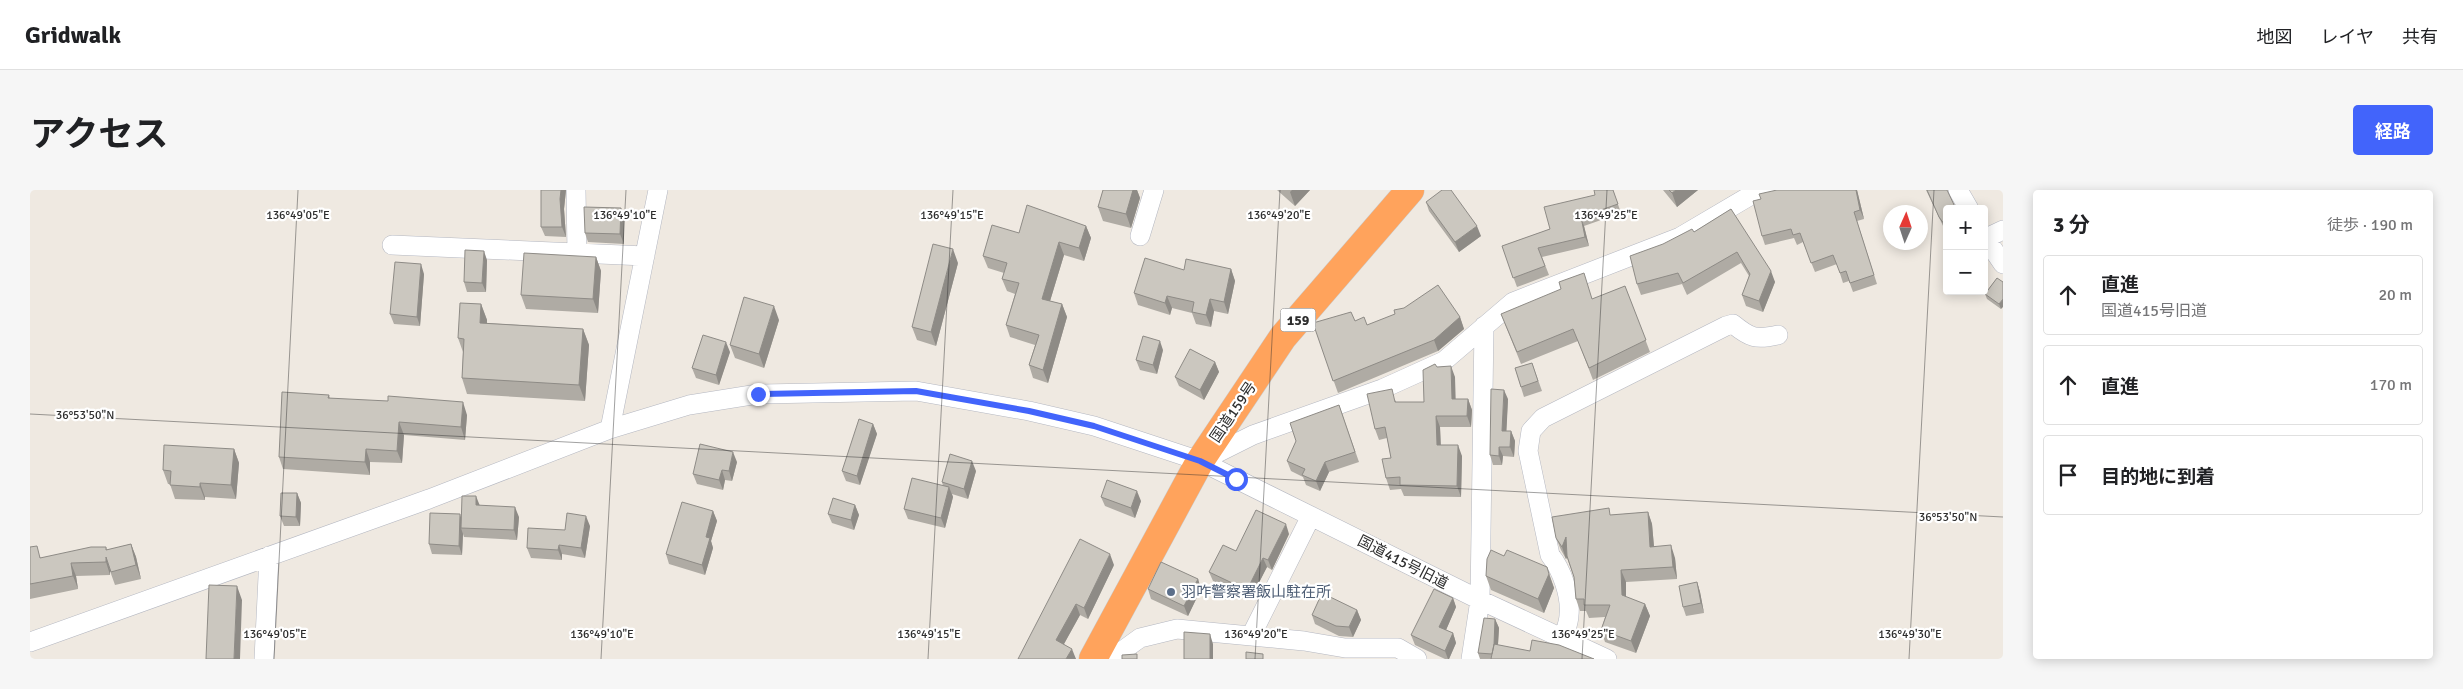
<!DOCTYPE html>
<html lang="ja">
<meta charset="utf-8">
<style>
:root{--surface:#fff;--page:#f6f6f6;--text:#202124;--muted:#757577;--line:#e0e0e0;--accent:#4264fb}
body{margin:0;font-family:Signika,"Noto Sans JP",sans-serif;background:var(--page);color:var(--text)}
.controls{position:absolute;right:15px;top:15px;display:grid;overflow:hidden;border-radius:5px;box-shadow:0 2px 12px #0003}
.controls button{width:45px;height:45px;display:grid;place-items:center;padding:0;border:0;border-bottom:1px solid var(--line);background:var(--surface);color:var(--text);font:25px sans-serif}
.compass{position:absolute;left:1853px;top:15px;width:45px;height:45px;border-radius:50%;background:var(--surface);box-shadow:0 2px 12px #0003;rotate:3deg}
.stop{position:absolute;width:15px;height:15px;margin:-11px;border:4px solid #4264fb;border-radius:50%;background:#fff}
.stop.end{background:#4264fb;border-color:#fff;box-shadow:0 1px 5px #0008}
.list{margin:0;padding:0;list-style:none}
h2{display:flex;justify-content:space-between;align-items:center;height:65px;margin:0;padding:0 20px;font-size:21px}
h2 small{font-size:16px;font-weight:400;color:var(--muted)}
.list li{display:grid;grid-template-columns:32px 1fr auto;gap:15px;align-items:center;box-sizing:border-box;height:80px;margin:0 10px 10px;padding:0 10px;border:1px solid var(--line);border-radius:5px}
.list b{display:block;font-size:19px;white-space:nowrap}
.list p{margin:0;font-size:16px;white-space:nowrap;color:var(--muted)}
.list em{font-size:16px;font-style:normal;color:var(--muted)}
.icon{flex:none;width:28px;height:28px;fill:none;stroke:currentColor;stroke-width:2;stroke-linecap:round;stroke-linejoin:round}
.map{position:relative;flex:none;width:1973px;height:469px;overflow:hidden;border-radius:5px}
header{display:flex;align-items:center;gap:30px;box-sizing:border-box;height:70px;padding:0 25px;background:var(--surface);border-bottom:1px solid var(--line)}
header strong{font-size:24px}
nav{display:flex;gap:28px;margin-inline-start:auto;font-size:18px}
.intro{display:flex;align-items:center;justify-content:space-between;box-sizing:border-box;height:120px;padding:0 30px}
h1{margin:0;font-size:35px}
.button{padding:12px 22px;border-radius:5px;background:var(--accent);color:#fff;font-size:18px;font-weight:700}
main{display:flex;gap:30px;padding:0 30px}
aside{flex:1;background:var(--surface);border-radius:5px;box-shadow:0 2px 12px #0003}
.map>svg:first-child{display:block}
.lines{fill:none;stroke-linecap:round;stroke-linejoin:round}
.minor-casing{stroke:#b4b7c1;stroke-width:20}
.highway-casing{stroke:#c9c9c9;stroke-width:29}
.minor{stroke:#fff;stroke-width:19}
.highway{stroke:#ffa35c;stroke-width:28}
.wall{fill:#afaba4}
.shaded-wall{fill:#8e8b86}
.building{fill:#cbc7bf;stroke:#8e8b86}
.route{stroke:#4264fb;stroke-width:6}
.ticks{fill:none;stroke:#2e2e2e;stroke-width:1;stroke-opacity:0.45}
.service-dot{fill:#5c6f8a;stroke:#fff;stroke-width:2}
.labels{text-anchor:middle;stroke-width:4.5;stroke-linejoin:round;paint-order:stroke}
.shield{fill:#fff;stroke:#6d6d6d;stroke-width:1}
.shield-label{font-size:14px;font-weight:bold;fill:#2e2e2e}
.street-label{font-size:15px;fill:#2e2e2e;stroke:#fff}
.service-label{font-size:15px;fill:#4e5e75;stroke:#fff;text-anchor:start}
.ticks-label{font-size:12px;text-anchor:middle;fill:#2e2e2e;stroke:#fff;stroke-width:4.5;stroke-linejoin:round;paint-order:stroke}
</style>
<header>
<strong>Gridwalk</strong>
<nav><a>地図</a><a>レイヤ</a><a>共有</a></nav>
</header>
<div class="intro"><h1>アクセス</h1><a class="button">経路</a></div>
<main>
<div class="map">
<svg width="1973" height="469" viewBox="0 0 1973 469">
<rect width="100%" height="100%" fill="#efe9e1"/>
<g class="lines">
<defs>
<path id="minor" d="M546,0l1,63
M1928,0l11,19
M1110,46l14,-46
M1954,46l19,28
M1956,48l17,-8
M362,55l253,11
M580,239l48,-239
M1171,271l52,-26 129,-46 62,-28 69,-59 167,-65 73,-43 22,-4
M1221,446l60,-120
M1533,449c2,-8 6,-16 6,-24 2,-19 -7,-45 -19,-60l-22,-104 3,-20 12,-13 183,-92 7,-2c17,14 23,16 45,11
M0,452l399,-143 181,-70 79,-24 69,-11 158,-3 113,20 65,15 106,35 280,139 127,59
M234,469l5,-103
M1081,469l29,-21 37,-9 127,12 41,7h53l19,11
M1441,469l9,-59 4,-274"/>
<path id="highway" d="M1063,469l107,-198 83,-124 127,-147"/>
</defs>
<use href="#minor" class="minor-casing"/>
<use href="#highway" class="highway-casing"/>
<use href="#minor" class="minor"/>
<use href="#highway" class="highway"/>
</g>
<path class="wall" d="M511,0h25l-2,19 2,28 -21,-1 -4,-9z
M1073,0h34l3,8 -9,30 -28,-7 -5,-14z
M1247,0h33l-15,16z
M1583,0l8,23 -37,13 5,20 -47,11 7,18 -32,12 -15,-41 48,-17z
M1633,0h35l-21,17z
M1827,0l7,29 -7,2 20,63 -24,8 -4,-11 -6,2 -6,-19 -22,8 -12,-30 -6,3 -3,-7 -29,7 -3,-9 -1,-37z
M1896,0h21v43l-3,-5z
M1396,12l55,34 -22,16 -30,-41z
M1701,19l44,73 -12,30 -17,-6 -4,-11 7,-19 -8,-13 -54,32 -5,-11 -41,11 -4,-11 57,-52z
M594,28v26l-36,-2 -3,-9z
M1056,36l5,12 -7,23 -20,-6 -14,46 12,3 5,13 -19,66 -15,-5 -4,-13 6,-20 -25,-8 -4,-12 9,-31 -8,-3 -5,-12 2,-6 -16,-5 -5,-12 36,-23z
M566,67l5,14 -3,42 -72,-4 -5,-14z
M457,70l-1,32h-19l-3,-10z
M928,73l-22,83 -19,-6 -5,-13z
M1201,79l4,12 -7,33 -14,-3 -3,16 -15,-3 -4,-11 -20,-5 -2,7 -32,-10 -4,-12 50,-23z
M394,84l-4,52 -26,-2 -4,-10z
M1967,88l4,31 -14,-10 -2,-5z
M1595,96l25,66 -57,28 -15,-39 -57,23 -20,-50 92,-15z
M451,114l6,16v3l96,6 6,16 -4,56 -118,-7 -5,-16 1,-26 -5,-14z
M1430,127l4,12 -26,22 -100,42 -25,-70 42,-2 12,4z
M749,130l-15,48 -29,-10 -5,-13z
M1133,160l-6,24 -17,-4 -4,-10z
M700,162l-11,33 -23,-7 -4,-10z
M1185,172l4,10 -15,28 -25,-14 -4,-9z
M1502,173l10,28 -18,6 -9,-29z
M1407,177l18,10v22h13l4,11 -1,17h-31l1,18 21,11 -1,41 -57,-1 -3,-7 -11,1 -4,-12 5,-20 -4,-20 -8,2 -4,-11 21,-29v2h28z
M299,205l1,3 137,17 -2,25 -61,-5 -2,28 -32,-1v13l-87,-6 -4,-12z
M1478,209l-2,32h5l4,10 -1,16 -11,-1 -1,9h-9l-3,-10z
M1309,215l20,57 -30,10 -9,19 -14,-6 -3,-8 -12,-6 -4,-10z
M843,234l4,10 -17,51 -14,-4 -4,-10z
M204,259l5,14 -3,36 -31,-2v3l-30,-1 -5,-15h-2l-5,-14z
M707,272l-5,19 -7,-1 -2,10 -26,-6 -4,-10z
M946,281l-8,28 -16,-5 1,3 -8,31 -37,-9 -4,-10 39,-23 -1,-4z
M267,303l4,10 -1,23h-16l-4,-10z
M1071,307l40,4 -6,17 -30,-12z
M825,315l4,10 -5,15 -22,-7 -4,-9z
M450,316l39,11 -2,23 -53,-3 -1,-3 -1,21 -30,-1 -3,-10 32,-27z
M683,321l4,10 -6,20 2,7 -8,27 -36,-11 -3,-10z
M1618,322l4,12 2,22 21,12 2,21 -51,3v15l19,7 5,12 -14,37 -31,-11 -4,-12 4,-13 -16,1 -3,-7h-6l-4,-12 -2,-22 -7,-19 -1,1 -5,-9 -5,-12 55,-23z
M560,336l-5,32 -23,-4v6l-31,-2 -4,-10 38,-18z
M1259,344l-17,36 -5,-3 -17,33 -37,-19 -4,-9 27,-21z
M101,354l5,13 5,22 -26,6 -5,-14v4l-34,1 2,13 -48,10v-52l11,11 65,-11 1,3z
M1474,366l43,11 7,21 -10,25 -53,-23 -5,-14z
M1084,375l-26,54 -8,-4 -16,29 12,15h-58z
M1168,389l3,10 -13,27 -37,-17 -3,-10z
M1667,392l3,10 4,21 -18,3 -3,-9z
M1423,408l3,9 -10,23 7,3 3,10 -7,16h-4l-30,-14 -4,-10z
M1327,420l4,10 -8,17 -14,-1 -24,-12 -3,-9z
M1465,429l4,9 -1,17 32,6 64,8h-114l-2,-6z"/>
<path class="shaded-wall" d="M531,0h5l-2,19 2,28 -4,-10 -2,-28z
M1103,0h4l3,8 -9,30 -5,-14z
M1262,0h18l-15,16 -5,-14z
M1646,0h22l-21,17 -5,-14z
M1826,0h1l7,29 -4,-9z
M591,18l3,10v26l-4,-10z
M1551,27l3,9 5,20 -4,-9z
M1056,36l5,12 -7,23 -5,-13z
M1447,36l4,10 -22,16 -4,-10z
M1029,52l5,13 -17,56 -5,-12z
M923,59l5,14 -22,83 -5,-14z
M454,61l3,9 -1,32 -4,-9z
M566,67l5,14 -3,42 -5,-14z
M391,74l3,10 -4,52 -3,-9z
M1201,79l4,12 -7,33 -4,-12z
M1741,81l4,11 -12,30 -4,-11z
M1137,106l5,12 -2,7 -5,-12z
M1180,109l4,12 -3,16 -5,-12z
M1973,109v8l-2,2 -2,-5z
M451,114l6,16 -1,19 -6,-16z
M1032,114l5,13 -19,66 -5,-13z
M744,116l5,14 -15,48 -5,-14z
M1430,127l4,12 -26,22 -4,-11z
M553,139l6,16 -4,56 -6,-16z
M1130,151l3,9 -6,24 -4,-9z
M696,152l4,10 -11,33 -3,-10z
M1185,172l4,10 -15,28 -4,-10z
M1421,176l4,11 1,33 -4,-11z
M1474,200l4,9 -2,42 -4,-10z
M1438,209l4,11 -1,17 -4,-11z
M433,212l4,13 -2,25 -4,-13z
M1406,226l4,11 1,29 -4,-11z
M369,232l5,13 -2,28 -5,-12z
M843,234l4,10 -17,51 -3,-9z
M1481,241l4,10 -1,16 -4,-10z
M1428,255l4,11 -1,41 -4,-11z
M1469,257l4,9 -1,9 -3,-9z
M204,259l5,14 -3,36 -5,-14z
M336,259l4,13v13l-5,-13z
M703,262l4,10 -5,19 -3,-10z
M942,271l4,10 -8,28 -4,-10z
M1295,272l4,10 -9,19 -4,-10z
M692,280l3,10 -2,10 -4,-10z
M170,293l5,14v3l-5,-13z
M919,297l4,10 -8,31 -4,-10z
M1107,301l4,10 -6,17 -4,-10z
M267,303l4,10 -1,23 -4,-9z
M446,306l4,10 -4,-1z
M825,315l4,10 -5,15 -3,-10z
M485,317l4,10 -2,23 -3,-10z
M683,321l4,10 -6,20 2,7 -8,27 -3,-10 4,-28z
M1618,322l4,12 3,35 -5,-12z
M430,324l3,10 -2,4 2,6 -1,21 -3,-9z
M556,326l4,10 -5,32 -4,-10z
M1256,334l3,10 -17,36 -4,-10z
M1536,347l5,12 -5,10 -4,-12z
M101,354l5,13 5,22 -5,-14z
M529,355l3,9v6l-4,-10z
M1641,355l4,13 2,21 -4,-12z
M1080,364l4,11 -26,54 -4,-11z
M76,367l4,13v5l-4,-13z
M1233,368l4,9 -17,33 -3,-10z
M41,373l5,13 2,13 -5,-13z
M1591,380l5,12v25l-4,-12z
M1519,384l5,14 -10,25 -6,-14z
M1168,389l3,10 -13,27 -4,-10z
M1667,392l3,10 4,21 -3,-10z
M207,396l5,14 -2,59h-6z
M1423,408l3,9 -13,30 -4,-10z
M1046,414l4,11 -20,36 -4,-11z
M1615,414l5,12 -14,37 -5,-12z
M1327,420l4,10 -8,17 -4,-10z
M1465,429l4,9 -2,31 -4,-5z
M1423,443l3,10 -7,16h-1l-3,-8z
M1180,444l3,10v15h-3z
M1042,459l4,10h-10z"/>
<path class="building" d="M511,0h20l-1,9 2,28h-21z
M1073,0h30l-7,24 -28,-7z
M1412,0h9l26,36 -22,16 -29,-40z
M1564,0h19l5,14 -37,13 4,20 -47,11 7,18 -32,12 -11,-32 48,-17 -6,-22 51,-12z
M1639,0h7l-4,3z
M1747,0h79l4,20 -6,2 20,63 -24,8 -4,-12 -6,2 -7,-18 -22,8 -11,-30 -7,2 -2,-6 -29,7 -9,-35 8,-2 -2,-5z
M1897,0h20l9,19h-9v19l-8,-11z
M997,15l59,21 -7,22 -20,-6 -17,57 20,5 -19,66 -14,-5 10,-30 -33,-10 13,-42 -17,-4 5,-16 -24,-7 9,-31 27,8z
M554,17l37,1 -1,26 -35,-1z
M1701,19l40,62 -12,30 -17,-6 8,-21 -13,-22 -54,31 -5,-10 -41,11 -7,-28 33,-12 29,-15 2,3z
M903,54l20,5 -22,83 -19,-5z
M435,60l19,1 -2,32 -18,-1z
M494,63l72,4 -3,42 -72,-4z
M1115,68l39,12 2,-11 45,10 -7,33 -14,-3 -4,16 -14,-3 2,-10 -27,-6 -2,7 -31,-10z
M365,72l26,2 -4,53 -27,-3z
M1554,83l8,26 33,-13 21,54 -57,28 -16,-39 -56,23 -16,-38 60,-25 -2,-7z
M1967,88l6,4v17l-4,5 -14,-10z
M1408,95l22,32 -26,23 -101,41 -20,-58 38,-11 4,9 9,-4 3,8 28,-11 -1,-4 10,-2z
M714,107l30,9 -15,48 -29,-9z
M430,113l21,1 -1,19 103,6 -4,56 -117,-7 2,-39 -6,-1z
M673,145l23,7 -10,33 -24,-7z
M1113,146l17,5 -7,24 -17,-5z
M1160,159l25,13 -15,28 -25,-13z
M1502,173l6,18 -17,6 -6,-19z
M1405,174l2,3 14,-1 1,33h16l-1,17h-31l1,29h21l-1,41 -57,-1v-8l-14,1 -4,-19 9,-1 -6,-31 -10,2 -8,-35 25,-5 3,13h29l-1,-32z
M1461,199l13,1 -2,41h9l-1,16h-11v9l-9,-1z
M252,202l47,3 -1,3 60,3v-5l75,6 -2,25 -62,-5 -2,29 -31,-2 -1,13 -86,-5z
M1309,215l16,47 -30,10 -9,19 -14,-6 3,-6 -18,-8 9,-20 -6,-18z
M829,229l14,5 -16,52 -15,-5z
M670,254l33,8 -4,19 -7,-1 -3,10 -26,-6z
M134,255l70,4 -3,36 -31,-2v4l-30,-2 1,-14 -8,-1z
M920,264l22,7 -8,28 -22,-7z
M882,288l37,9 -8,31 -37,-9z
M1077,290l30,11 -6,17 -30,-11z
M251,303h16l-1,24 -16,-1z
M432,306h14v9l39,2 -1,23 -53,-2z
M803,308l22,7 -4,15 -23,-6z
M652,312l31,9 -7,26 4,1 -8,27 -36,-11z
M1579,318l1,7 38,-3 2,35 21,-2 2,22 -52,3 1,25 23,9 -14,37 -30,-11 9,-25h-26v-6h-8l-2,-22 -7,-21 -1,-19 -4,10 -6,-9 -4,-21z
M1226,320l30,14 -18,36 -5,-2 -16,32 -38,-18 14,-27 13,6z
M400,323l30,1 -1,32 -30,-2z
M537,323l19,3 -5,32 -22,-3 -1,5 -31,-2 1,-20 37,2z
M1050,349l30,15 -26,54 -8,-4 -20,36 16,9 -6,10h-48z
M101,354l5,21 -25,7 -5,-15v5l-35,1 2,13 -43,8v-37l7,-1 3,12 51,-11h15v3z
M1461,360l13,6 3,-6 40,17 2,7 -11,25 -52,-23 1,-17z
M1131,372l37,17 -14,27 -36,-17z
M1667,392l4,21 -18,4 -4,-21z
M179,395l28,1 -3,73h-28z
M1404,399l19,9 -14,29 14,6 -8,18 -34,-16z
M1292,403l35,17 -8,17 -13,-1 -24,-11z
M1454,428l11,1 -1,26 -2,9 -14,-1z
M1154,442l26,2v25h-26z
M1502,450l27,5 35,14h-103l3,-15 36,7z
M1216,462l17,2v5h-17z
M1107,464v5h-15v-4z"/>
<g class="lines">
<path class="route" d="M728,204l158,-3 113,20 65,15 106,35 36,18"/>
</g>
<path class="ticks" d="M0,224l1973,103M244,469l24,-469M571,469l25,-469M898,469l25,-469M1225,469l25,-469M1552,469l25,-469M1879,469l25,-469"/>
<circle class="service-dot" cx="1141" cy="402" r="5"/>
<g class="labels">
<rect class="shield" x="1250.5" y="118.5" width="35" height="23" rx="4"/>
<g class="shield-label">
<text x="1268" y="135">159</text>
</g>
<g class="street-label">
<text transform="translate(1203 222) rotate(-56)" y="5">国道159号</text>
<text transform="translate(1373 372) rotate(27)" y="5">国道415号旧道</text>
</g>
<g class="service-label">
<text x="1151" y="407">羽咋警察署飯山駐在所</text>
</g>
</g>
<g class="ticks-label">
<text x="268" y="29">136°49'05"E</text>
<text x="595" y="29">136°49'10"E</text>
<text x="922" y="29">136°49'15"E</text>
<text x="1249" y="29">136°49'20"E</text>
<text x="1576" y="29">136°49'25"E</text>
<text x="55" y="229">36°53'50"N</text>
<text x="1918" y="331">36°53'50"N</text>
<text x="245" y="448">136°49'05"E</text>
<text x="572" y="448">136°49'10"E</text>
<text x="899" y="448">136°49'15"E</text>
<text x="1226" y="448">136°49'20"E</text>
<text x="1553" y="448">136°49'25"E</text>
<text x="1880" y="448">136°49'30"E</text>
</g>
</svg>
<div class="controls">
<button>+</button>
<button>−</button>
</div>
<svg class="compass" viewBox="-18 -18 36 36"><path d="M0-13l5 13h-10z" fill="#e53935"/><path d="M0 13l5-13h-10z" fill="#757577"/></svg>
<div class="stop" style="left:1206px;top:289px"></div>
<div class="stop end" style="left:728px;top:204px"></div>
</div>
<aside>
<h2>3 分<small>徒歩 · 190 m</small></h2>
<ul class="list">
<li><svg class="icon" aria-label="ahead" viewBox="0 0 24 24"><path d="M12 20V5M6 11l6-6 6 6"/></svg><div><b>直進</b><p>国道415号旧道</p></div><em>20 m</em></li>
<li><svg class="icon" aria-label="ahead" viewBox="0 0 24 24"><path d="M12 20V5M6 11l6-6 6 6"/></svg><div><b>直進</b></div><em>170 m</em></li>
<li><svg class="icon" aria-label="arrive" viewBox="0 0 24 24"><path d="M6 21V4h12l-3 4 3 4H6"/></svg><div><b>目的地に到着</b></div></li>
</ul>
</aside>
</main>
